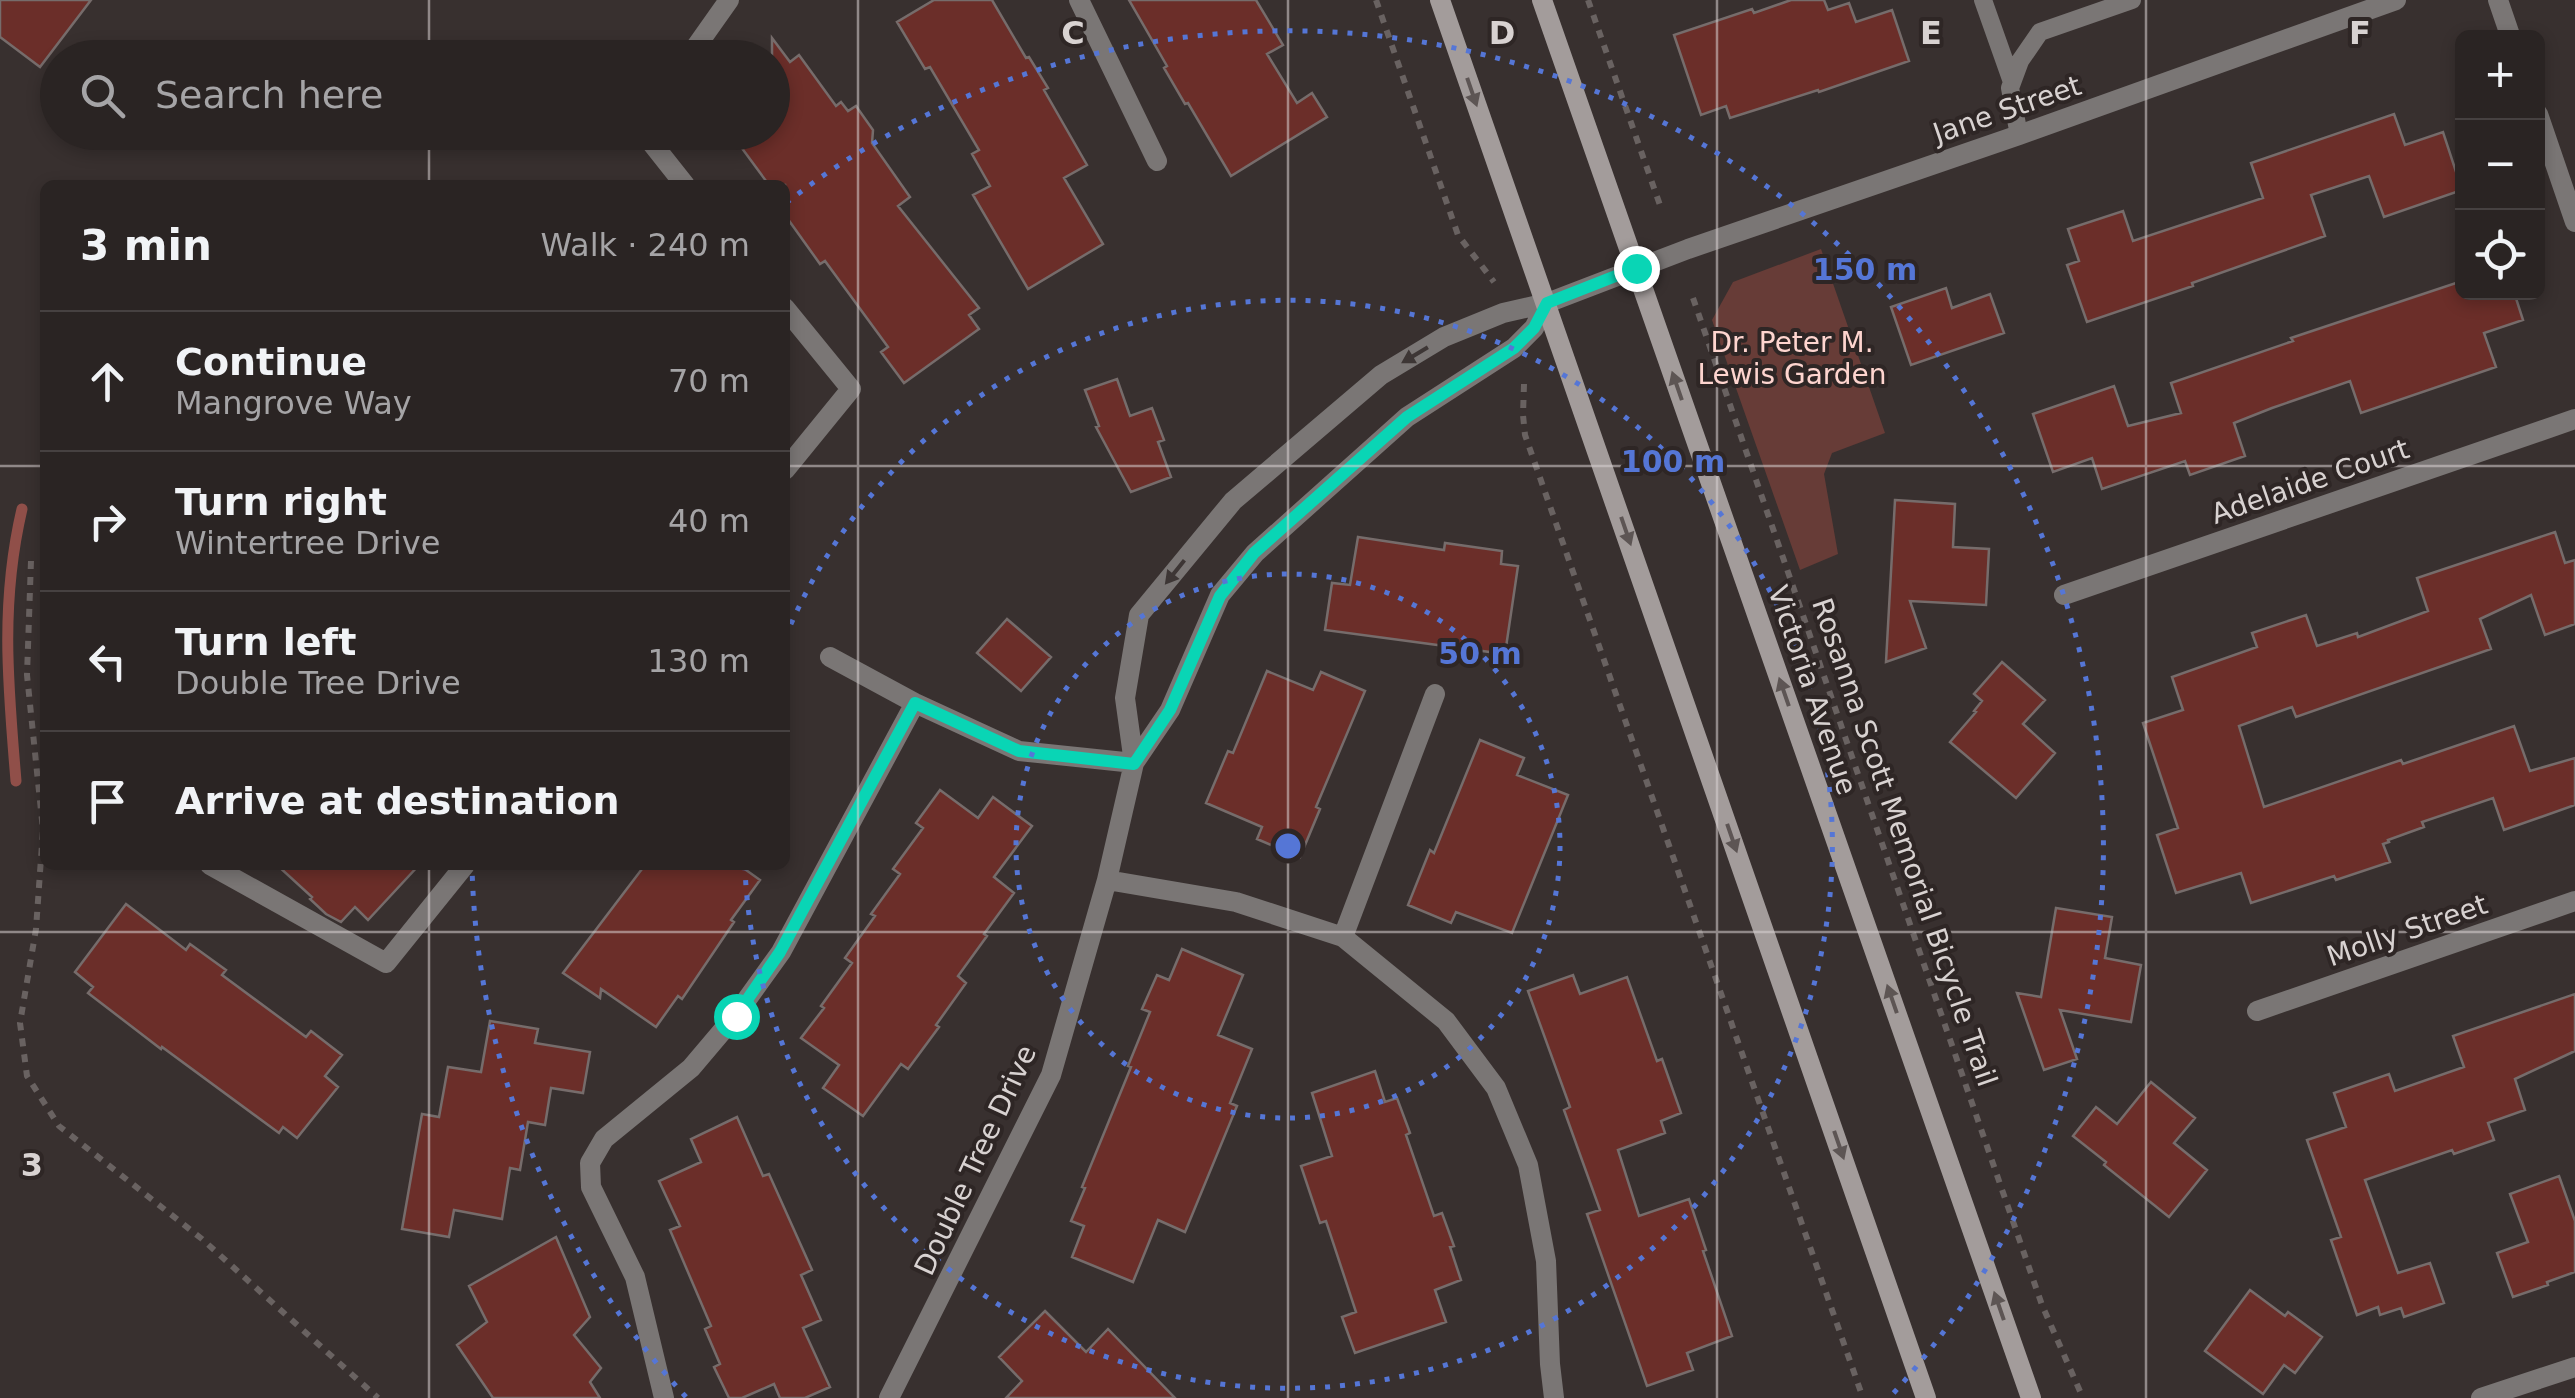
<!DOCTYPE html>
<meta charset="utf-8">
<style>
:root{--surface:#2a2423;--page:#322c2b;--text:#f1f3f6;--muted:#a5a4a6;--line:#464141}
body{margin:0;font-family:"DejaVu Sans",sans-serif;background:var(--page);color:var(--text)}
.controls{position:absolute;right:30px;top:30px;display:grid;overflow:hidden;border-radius:15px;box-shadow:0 5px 15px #0003}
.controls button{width:90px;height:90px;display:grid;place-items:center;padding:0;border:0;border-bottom:2px solid var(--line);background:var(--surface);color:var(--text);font:50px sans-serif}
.stop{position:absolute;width:30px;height:30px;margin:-22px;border:8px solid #09d5b5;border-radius:50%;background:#fff}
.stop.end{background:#09d5b5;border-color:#fff;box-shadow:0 2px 10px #0008}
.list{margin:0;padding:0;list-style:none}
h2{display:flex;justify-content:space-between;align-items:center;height:130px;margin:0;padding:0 40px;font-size:42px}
h2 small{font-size:32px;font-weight:400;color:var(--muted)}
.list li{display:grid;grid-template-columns:65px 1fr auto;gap:30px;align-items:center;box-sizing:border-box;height:140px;padding:0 40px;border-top:2px solid var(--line)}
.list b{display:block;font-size:38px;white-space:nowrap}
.list p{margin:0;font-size:32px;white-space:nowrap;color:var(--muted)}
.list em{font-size:32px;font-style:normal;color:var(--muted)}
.icon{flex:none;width:55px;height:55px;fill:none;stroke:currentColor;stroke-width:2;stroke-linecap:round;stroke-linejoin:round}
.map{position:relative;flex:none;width:2575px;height:1398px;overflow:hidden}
.search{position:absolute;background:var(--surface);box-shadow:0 5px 15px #0003;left:40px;top:40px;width:750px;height:110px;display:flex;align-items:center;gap:25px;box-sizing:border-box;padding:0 35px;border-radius:55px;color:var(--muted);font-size:38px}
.panel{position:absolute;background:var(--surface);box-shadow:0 5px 15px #0003;left:40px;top:180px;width:750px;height:690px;border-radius:15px}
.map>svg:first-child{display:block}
.green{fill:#673c37}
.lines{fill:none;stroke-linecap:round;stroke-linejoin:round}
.stream{stroke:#904f49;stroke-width:11}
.building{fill:#6b2e29;stroke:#766c6b;stroke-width:2.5}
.path{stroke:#696261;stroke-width:6;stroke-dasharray:8 8;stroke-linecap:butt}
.lane{stroke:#7a7675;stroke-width:18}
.street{stroke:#7a7675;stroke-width:20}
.secondary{stroke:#a39c9b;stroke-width:20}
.oneway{fill:#5d5554}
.oneway2{fill:#3d3635}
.route{stroke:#09d5b5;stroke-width:12}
.grid{fill:none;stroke:#d8d2d1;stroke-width:2.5;stroke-opacity:0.55}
.ring{fill:none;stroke:#5576d6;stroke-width:5;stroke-dasharray:5 10}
.labels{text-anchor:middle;stroke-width:8;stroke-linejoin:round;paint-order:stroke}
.street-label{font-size:28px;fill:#d8d2d1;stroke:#2e2625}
.park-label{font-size:28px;fill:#fed5cf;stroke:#2e2625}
.grid-label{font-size:32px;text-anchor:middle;font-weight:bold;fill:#d8d2d1;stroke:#2e2625;stroke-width:8;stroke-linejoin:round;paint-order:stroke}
.centre{fill:#5576d6;stroke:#2e2625;stroke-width:5}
.ring-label{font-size:30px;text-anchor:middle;font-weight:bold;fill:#5576d6;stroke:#2e2625;stroke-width:8;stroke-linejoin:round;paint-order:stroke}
</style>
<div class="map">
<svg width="2575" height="1398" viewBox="0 0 2575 1398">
<rect width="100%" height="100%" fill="#38302f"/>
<path class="green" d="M1821,249l64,184 -53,20 -8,21 14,80 -38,16 -88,-250 21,-38z"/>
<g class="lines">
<path class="stream" d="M16,781c-8,-96 -16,-178 6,-272"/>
</g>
<path class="building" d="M0,0h91l-51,67 -40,-30z
M934,0h58l34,58 3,-1 19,31 -4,2 43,75 -23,13 39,66 -75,45 -55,-94 17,-9 -18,-32 7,-4 -49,-83 -5,2 -28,-47z
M1129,0h127l27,45 -16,9 30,49 15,-10 15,24 -96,59 -43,-73 -3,1 -21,-36 3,-2z
M1791,0h33l4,10 21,-7 7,19 36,-12 17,51 -90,31 -1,-2 -88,28 -4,-12 -25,9 -27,-80 78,-26 2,4z
M772,38l18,24 9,-7 37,51 5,-4 7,9 8,-5 17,24 -1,13 38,54 -12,9 81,102 -10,7 10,14 -75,54 -23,-31 7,-5 -63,-86 -5,3 -35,-49v-30h-16l-39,-53h42z
M2394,114l11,31 38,-13 19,58 -78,27 -15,-41 -58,19 14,41 -133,47 1,3 -106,36 -20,-57 12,-4 -11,-32 55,-18 10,30 130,-43 -12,-35z
M2462,281v11h52l9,28 -39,13 12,34 -135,46 -11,-32 -78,27 -38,15 11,33 -55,19 -5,-14 -83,28 -10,-31 -39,14 -20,-58 81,-28 14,40 53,-13 -10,-30 122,-42 -2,-3z
M1946,288l6,20 38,-14 14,39 -93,32 -20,-58z
M1117,379l13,37 22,-8 12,32 -6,2 13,35 -40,15 -35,-65 3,-1 -14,-36z
M1895,500l60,4 -2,43 36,2 -3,56 -76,-4 16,47 -40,14z
M2555,532l10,31 10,-3v64l-30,11 -14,-40 -51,24 11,30 -195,68 -4,-10 -53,19 25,81 137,-47 2,4 111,-38 16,45 45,-13v47l-71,25 -11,-32 -71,24 2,5 -36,13 1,2 -6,2 7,18 -54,18 -2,-4 -83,27 -10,-30 -65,20 -19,-58 21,-7 -35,-105 40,-13 -11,-33 85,-30 -5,-14 54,-18 11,31 40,-13 1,4 70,-26 -11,-33z
M1358,537l86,13 1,-7 57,8 -1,13 17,2 -13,88 -180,-24 7,-47 18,2z
M1007,619l44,38 -30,34 -44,-38z
M2002,662l43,38 -22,24 32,29 -39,45 -66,-56 26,-30 -2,-1 8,-10 -8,-7z
M1267,671l46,19 8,-18 44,19 -49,116 4,2 -20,48 -43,-18 5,-12 -56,-24 22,-52 5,2z
M1480,740l44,18 -7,17 51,20 -56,138 -56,-21 -5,11 -43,-18 22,-55 4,3z
M940,790l38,28 15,-21 39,29 -38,51 20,16 -30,41 3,2 -29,40 8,7 -30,42 3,2 -31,42 -7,-5 -38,52 -40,-28 16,-23 -38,-27 23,-30 -3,-2 31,-43 -7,-5 30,-42 -4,-2 29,-40 -7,-5 30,-41 -7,-5z
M277,865h142l-51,55 -13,-13 -14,15 -15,-8 -16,-15 2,-2z
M645,865h94l21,15 -29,40 3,2 -52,77 -4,-3 -22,31 -55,-38 -1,9 -37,-25z
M126,904l60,46 4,-6 36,26 -4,5 84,62 5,-6 31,24 -17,21 13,11 -41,51 -14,-11 -4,6 -117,-86 -1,2 -73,-56 5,-6 -18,-15z
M2056,908l56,9 -7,41 36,7 -10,57 -71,-12 17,49 -33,11 -27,-77 24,4z
M1182,949l61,26 -25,60 34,14 -22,54 7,3 -52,126 -27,-12 -25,62 -61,-25 12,-31 -13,-5 14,-33 -3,-1 49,-120 -3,-1 22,-54 -8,-3 15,-34 12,5z
M1573,975l7,19 47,-17 30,84 5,-2 19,54 -20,8 4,12 -47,17 21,66 50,-17 17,51 -3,1 29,85 -45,17 6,17 -46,16 -60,-172 13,-4 -36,-100 6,-3 -42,-116z
M2575,994v57l-60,28 10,31 -37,13 6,17 -40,14 -2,-4 -87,30 33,93 32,-10 14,40 -40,14 -3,-9 -21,7 -2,-8 -21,8 -26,-75 10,-3 -34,-97 39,-13 -12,-34 55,-19 6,17 69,-24 -11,-31z
M490,1021l48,8 -3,14 55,9 -7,41 -32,-5 -6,37 -17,-3 -8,48 -10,-2 -8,51 -48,-9 -5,27 -47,-8 20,-115 17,3 9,-50 33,5z
M1375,1071l10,31 12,-4 13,35 -4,2 28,81 8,-3 12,33 -4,1 11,33 -26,10 11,32 -91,31 -13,-36 14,-5 -30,-91 -6,2 -19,-57 31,-10 -20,-63z
M2151,1082l44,36 -21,25 33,27 -38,47 -65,-52 2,-3 -33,-26 23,-29 21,17z
M737,1117l26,59 6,-2 43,96 -11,5 20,45 -18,8 27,59 -25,11h-25l-6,-14 -32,14h-13l-15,-31 6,-3 -15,-35 6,-3 -41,-96 10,-4 -21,-45 42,-19 -10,-23z
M2559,1176l16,45v51l-28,10 1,3 -35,12 -16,-44 31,-11 -18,-48z
M556,1237l34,80 -16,18 27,33 -11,14 10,16h-107l-36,-53 30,-23 -18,-36z
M2250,1290l35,26 3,-4 34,25 -27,36 -11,-8 -21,29 -58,-43z
M1045,1311l41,41 22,-23 67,69h-169l16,-17 -23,-24z"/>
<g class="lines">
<path class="path" d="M1376,0l82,235 36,47
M1588,0l73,208
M1693,298l349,1007 41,93
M1524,384l-1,31 2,20 338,963
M31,561l-4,114 16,155 -7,99 -16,94 7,53 32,50 143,113 176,159"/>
<path class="lane" d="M1983,0l29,82
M2019,135l-9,-47 10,-27 20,-29 92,-32"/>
<path class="street" d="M1079,0l78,161
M2498,0l13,38
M688,58l41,-58
M2538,114l37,108
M643,132l42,53
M785,308l66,81 -66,81
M2064,595l511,-176
M830,657l85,46 104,48 115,12
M1134,763l36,-53 50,-115 35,-42 152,-136 107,-69 20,-20 13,-25
M210,865l176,98 79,-98
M1107,880l129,22 107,35 103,84 50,67 32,77 18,96 4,103 4,34
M1343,937l92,-243
M2257,1011l318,-110
M664,1398l-29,-121 -44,-90 -1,-24 14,-24 87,-71 44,-52 46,-64 134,-249
M889,1398l162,-323 56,-195 27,-117 -9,-65 14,-83 94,-114 148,-126 63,-38 59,-24 44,-10 141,-54 331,-114 377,-135
M2481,1398l94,-31"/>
<path class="secondary" d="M1440,0l486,1398
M1542,0l489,1398"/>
</g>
<defs><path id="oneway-solid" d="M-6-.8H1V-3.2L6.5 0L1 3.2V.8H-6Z" transform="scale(2.5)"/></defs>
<g class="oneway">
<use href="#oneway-solid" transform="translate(1472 92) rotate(71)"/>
<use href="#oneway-solid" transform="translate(1677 386) rotate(-109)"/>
<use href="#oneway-solid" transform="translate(1626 531) rotate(71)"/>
<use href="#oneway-solid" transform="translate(1784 692) rotate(-109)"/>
<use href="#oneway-solid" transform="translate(1732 838) rotate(71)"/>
<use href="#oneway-solid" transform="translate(1892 999) rotate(-109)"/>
<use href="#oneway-solid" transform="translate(1839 1145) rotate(71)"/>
<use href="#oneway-solid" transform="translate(1999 1306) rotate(-109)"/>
</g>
<g class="oneway2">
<use href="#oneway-solid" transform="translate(1415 355) rotate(149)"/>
<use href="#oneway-solid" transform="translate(1175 572) rotate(129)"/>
</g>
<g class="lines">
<path class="route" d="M736,1016l44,-64 135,-249 104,48 115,13 36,-54 50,-114 34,-43 153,-136 107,-69 20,-20 13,-25 89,-35"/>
</g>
<path class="grid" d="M429,0v58M858,0v1398M1288,0v1398M1717,0v1398M2146,0v1398M429,132v53M0,466h45M785,466h1790M429,865v533M0,932h2575"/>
<g class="ring">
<circle cx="1288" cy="846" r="272"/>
<path d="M785 638A544 544 0 1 1 745 870"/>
<path d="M686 1397A816 816 0 0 1 472 867M786 203A816 816 0 0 1 1890 1397"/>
</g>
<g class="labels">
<g class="street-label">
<text transform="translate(2007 109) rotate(-19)" y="10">Jane Street</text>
<text transform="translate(2310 481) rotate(-19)" y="10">Adelaide Court</text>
<text transform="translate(1813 690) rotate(71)" y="10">Victoria Avenue</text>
<text transform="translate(1905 842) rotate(71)" y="10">Rosanna Scott Memorial Bicycle Trail</text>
<text transform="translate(2407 930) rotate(-19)" y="10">Molly Street</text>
<text transform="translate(975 1160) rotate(-65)" y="10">Double Tree Drive</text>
</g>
<g class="park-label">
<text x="1792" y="352">Dr. Peter M.<tspan x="1792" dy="32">Lewis Garden</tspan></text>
</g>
</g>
<g class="grid-label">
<text x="1073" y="44">C</text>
<text x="1502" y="44">D</text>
<text x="1931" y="44">E</text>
<text x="2360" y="44">F</text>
<text x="32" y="1176">3</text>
</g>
<circle cx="1288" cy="846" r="15" class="centre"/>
<g class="ring-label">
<text x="1865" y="280">150 m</text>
<text x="1673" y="472">100 m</text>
<text x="1480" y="664">50 m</text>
</g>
</svg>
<div class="controls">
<button>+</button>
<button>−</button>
<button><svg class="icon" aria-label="locate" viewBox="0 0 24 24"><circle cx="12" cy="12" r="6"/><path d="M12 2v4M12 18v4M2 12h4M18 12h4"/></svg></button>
</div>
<div class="stop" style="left:736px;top:1016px"></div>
<div class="stop end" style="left:1636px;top:268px"></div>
<div class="search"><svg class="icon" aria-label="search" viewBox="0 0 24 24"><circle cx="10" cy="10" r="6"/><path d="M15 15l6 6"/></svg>Search here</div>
<section class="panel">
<h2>3 min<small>Walk · 240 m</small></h2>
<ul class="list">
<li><svg class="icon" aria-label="ahead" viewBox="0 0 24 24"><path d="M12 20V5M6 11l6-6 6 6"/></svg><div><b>Continue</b><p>Mangrove Way</p></div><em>70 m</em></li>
<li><svg class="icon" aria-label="right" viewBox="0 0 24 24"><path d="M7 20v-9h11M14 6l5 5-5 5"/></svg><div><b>Turn right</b><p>Wintertree Drive</p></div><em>40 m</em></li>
<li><svg class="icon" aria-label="left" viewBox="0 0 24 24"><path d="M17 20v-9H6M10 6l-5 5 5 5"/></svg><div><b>Turn left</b><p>Double Tree Drive</p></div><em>130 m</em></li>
<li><svg class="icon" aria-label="arrive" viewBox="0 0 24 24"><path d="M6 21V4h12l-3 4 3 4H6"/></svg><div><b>Arrive at destination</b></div></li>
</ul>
</section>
</div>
